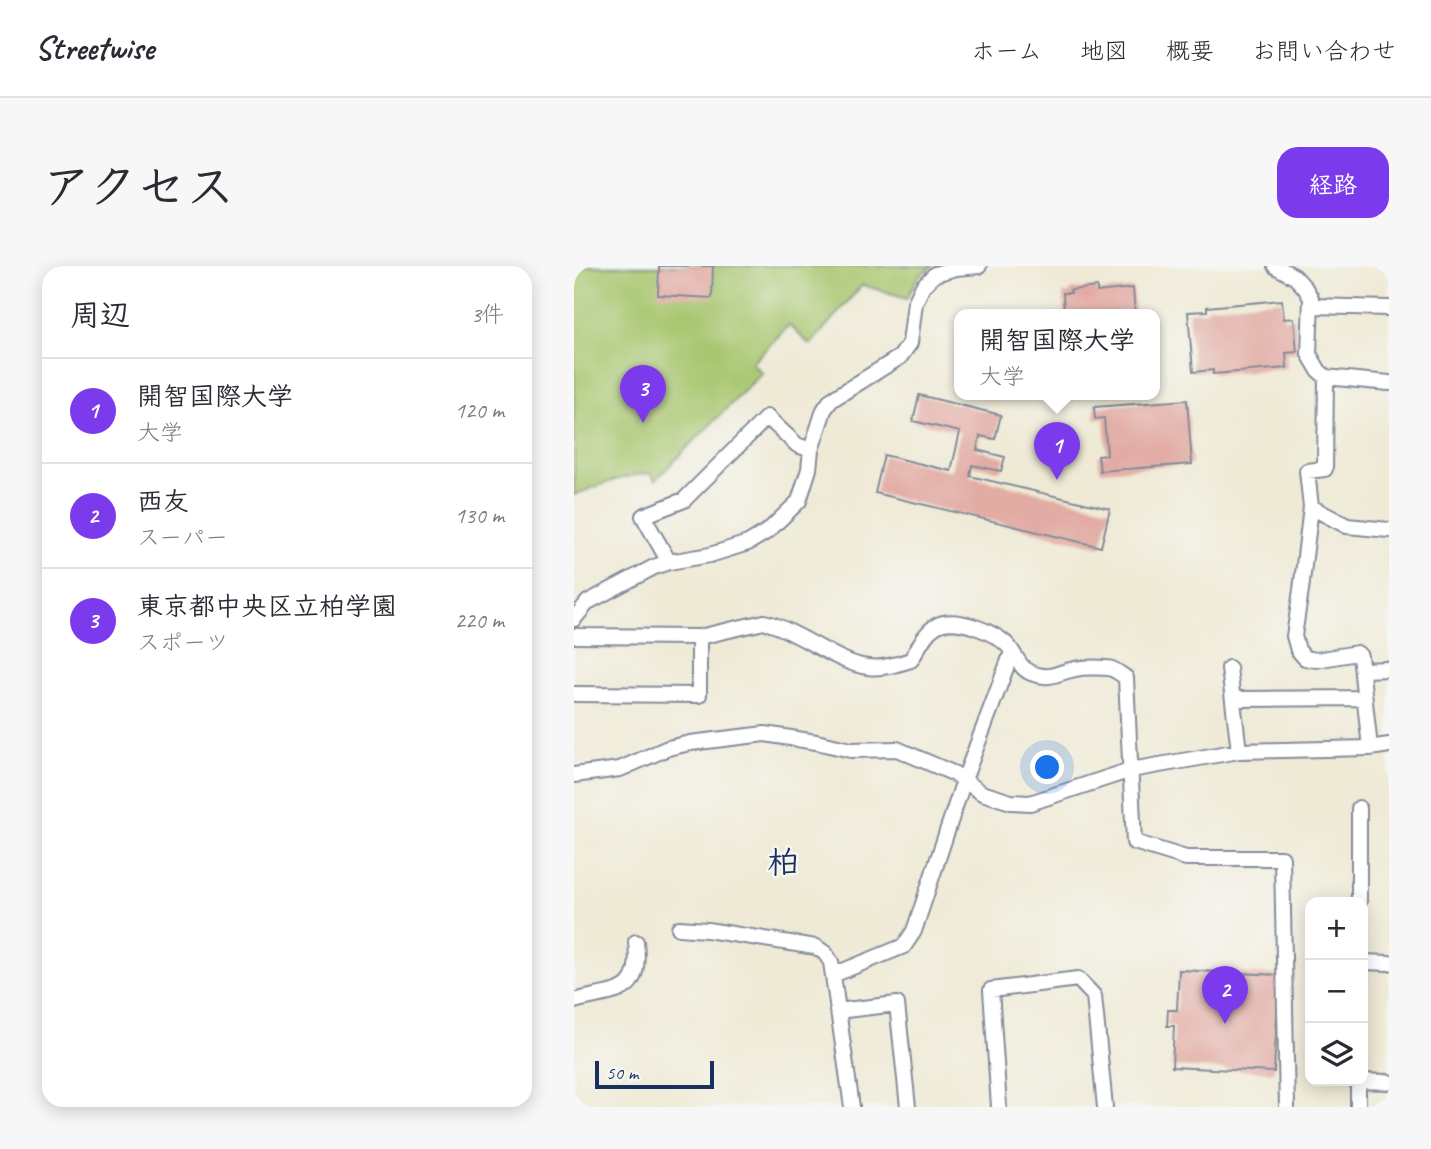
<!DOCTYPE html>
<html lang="ja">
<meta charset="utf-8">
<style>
:root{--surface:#fff;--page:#f7f7f7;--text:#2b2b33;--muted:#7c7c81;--line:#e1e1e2;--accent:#7c3aed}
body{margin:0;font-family:Caveat,"Klee One",sans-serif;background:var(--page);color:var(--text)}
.controls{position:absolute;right:21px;bottom:21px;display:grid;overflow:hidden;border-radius:14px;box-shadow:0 4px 18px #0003}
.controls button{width:63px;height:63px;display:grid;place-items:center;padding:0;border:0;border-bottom:2px solid var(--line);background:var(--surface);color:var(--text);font:35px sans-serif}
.scale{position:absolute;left:21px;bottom:18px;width:119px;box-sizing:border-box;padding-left:7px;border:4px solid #1b2f5e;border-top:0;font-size:19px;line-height:24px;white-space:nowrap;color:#1b2f5e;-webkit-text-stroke:5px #f6f6f2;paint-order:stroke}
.you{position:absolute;left:474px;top:502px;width:24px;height:24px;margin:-18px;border:5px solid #fff;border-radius:50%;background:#1a73e8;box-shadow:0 0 0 10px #1a73e833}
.badge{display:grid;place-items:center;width:46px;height:46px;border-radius:50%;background:var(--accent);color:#fff;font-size:23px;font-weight:700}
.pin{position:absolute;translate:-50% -58px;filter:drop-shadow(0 2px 4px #0008)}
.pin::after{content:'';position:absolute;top:37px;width:24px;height:21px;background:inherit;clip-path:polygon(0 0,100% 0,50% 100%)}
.popup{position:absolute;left:380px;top:43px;width:206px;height:91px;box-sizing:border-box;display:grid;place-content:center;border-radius:14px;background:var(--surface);filter:drop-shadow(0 2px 5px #0005);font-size:23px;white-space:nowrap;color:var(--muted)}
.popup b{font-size:26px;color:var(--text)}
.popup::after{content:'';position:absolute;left:50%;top:100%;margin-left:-14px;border:14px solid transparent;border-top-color:var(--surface)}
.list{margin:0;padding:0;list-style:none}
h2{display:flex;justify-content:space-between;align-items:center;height:91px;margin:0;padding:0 28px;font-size:30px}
h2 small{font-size:23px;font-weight:400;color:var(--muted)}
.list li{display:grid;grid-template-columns:46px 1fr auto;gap:21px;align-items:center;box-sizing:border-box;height:105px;padding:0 28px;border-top:2px solid var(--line)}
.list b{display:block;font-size:26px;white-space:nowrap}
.list p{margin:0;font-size:23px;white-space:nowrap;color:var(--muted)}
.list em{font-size:23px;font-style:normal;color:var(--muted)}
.icon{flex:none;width:38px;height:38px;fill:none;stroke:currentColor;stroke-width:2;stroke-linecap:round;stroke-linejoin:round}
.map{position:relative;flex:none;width:815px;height:841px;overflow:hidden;border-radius:21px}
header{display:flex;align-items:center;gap:42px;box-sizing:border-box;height:98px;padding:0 35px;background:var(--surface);border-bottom:2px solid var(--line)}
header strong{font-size:33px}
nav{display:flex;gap:38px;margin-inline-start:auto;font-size:24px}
.intro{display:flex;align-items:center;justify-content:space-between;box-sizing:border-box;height:168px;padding:0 42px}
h1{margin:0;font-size:49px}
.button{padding:18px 32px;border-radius:21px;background:var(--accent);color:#fff;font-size:24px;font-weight:700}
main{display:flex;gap:42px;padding:0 42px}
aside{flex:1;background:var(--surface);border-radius:21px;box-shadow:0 4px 18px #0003}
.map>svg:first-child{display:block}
.green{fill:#a7c66e;stroke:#617a66;stroke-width:2}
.building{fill:#e2aca4}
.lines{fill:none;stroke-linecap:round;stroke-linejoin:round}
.minor-casing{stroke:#858c9a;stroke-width:18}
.minor{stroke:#fff;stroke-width:14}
.labels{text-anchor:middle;stroke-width:5;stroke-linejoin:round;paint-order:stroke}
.neighbourhood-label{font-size:32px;font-weight:bold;fill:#1b2f5e;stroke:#f6f6f2}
</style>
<header>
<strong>Streetwise</strong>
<nav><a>ホーム</a><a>地図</a><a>概要</a><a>お問い合わせ</a></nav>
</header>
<div class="intro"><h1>アクセス</h1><a class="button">経路</a></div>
<main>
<aside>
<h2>周辺<small>3件</small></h2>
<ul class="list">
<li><span class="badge">1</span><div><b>開智国際大学</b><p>大学</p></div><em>120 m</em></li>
<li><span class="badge">2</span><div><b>西友</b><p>スーパー</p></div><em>130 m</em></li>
<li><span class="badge">3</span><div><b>東京都中央区立柏学園</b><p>スポーツ</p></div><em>220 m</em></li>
</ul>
</aside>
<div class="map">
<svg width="815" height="841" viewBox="0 0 815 841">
<rect width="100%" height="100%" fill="#f6f6f2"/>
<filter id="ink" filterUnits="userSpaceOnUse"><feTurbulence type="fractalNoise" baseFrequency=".0143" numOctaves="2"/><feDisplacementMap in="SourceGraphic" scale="14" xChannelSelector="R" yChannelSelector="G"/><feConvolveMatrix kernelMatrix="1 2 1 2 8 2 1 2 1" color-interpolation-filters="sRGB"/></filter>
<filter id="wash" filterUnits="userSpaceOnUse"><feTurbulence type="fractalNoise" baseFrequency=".00686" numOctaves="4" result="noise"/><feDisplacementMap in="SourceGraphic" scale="28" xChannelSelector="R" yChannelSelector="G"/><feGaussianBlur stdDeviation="1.57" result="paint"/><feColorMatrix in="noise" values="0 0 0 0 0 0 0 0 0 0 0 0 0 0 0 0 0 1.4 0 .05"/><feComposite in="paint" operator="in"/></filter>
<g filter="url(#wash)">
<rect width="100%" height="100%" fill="#efead6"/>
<path class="green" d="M0,0h359l-14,10 -12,22 -45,-13 -52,60 -21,-20 -37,38 10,10 -107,107 -4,-7c-27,2 -51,12 -77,22z"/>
<g id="blocks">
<path class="building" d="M85,0h54l-1,32 -54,-3z
M523,21v5l36,-4 2,26h-71l-1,-21h8l-1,-3z
M708,34l2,19 10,-1 3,34 -11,1 1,15 -74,6v-4l-20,2 -5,-60 19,-1v-4z
M345,129l82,20 -6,24 -15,-3 -3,14 28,7 -4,14 -29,-6 -2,11 140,33 -9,38 -226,-54 9,-38 67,16 9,-39 -47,-11z
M613,134l5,64 -92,7 -2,-15 9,-1 -3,-37 -9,1 -1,-12z
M605,704l100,5 -5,97 -102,-5 2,-41h-7l1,-16h9z"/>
</g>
</g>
<g filter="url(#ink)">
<use href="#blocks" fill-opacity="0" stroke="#858c9a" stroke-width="2"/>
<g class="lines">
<defs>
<path id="minor" d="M701,0l20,11 10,11 6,10 -2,56 10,17 7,6 63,6
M737,40l78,2
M752,111l-1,92 -18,2 4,36 -10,83 -7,46 4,14 7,8 11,2 41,-7 3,3 10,92
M737,241l36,19 42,4
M95,296l-26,-46 41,-16 83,-83 30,28 14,5
M0,353l14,-17 66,-35 15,-5 41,-7 38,-12 20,-12 31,-30 10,-32 2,-19 13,-40 7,-10 69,-43 10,-14 5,-40 8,-17 12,-12 21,-6 23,-2
M0,370l125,1 65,-15c11,2 20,7 30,12 21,10 52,31 74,33 14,2 30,-3 43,-7 7,-11 13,-27 25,-34 18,-11 61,6 73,21 8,10 12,24 25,27 19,6 23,-2 41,-5 7,-2 31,-2 37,0 5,2 10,6 14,9l8,164 52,16h96l5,249
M655,402l10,83
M788,404l27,-1
M0,428l125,1v-58
M659,433l132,-1
M0,509l46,-6 48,-21 22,-5 75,-9 51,8 35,8 46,-1 58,25 27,19 29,9 19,1 101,-33 108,-19 131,-3 19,-3
M785,636v-94
M105,662l28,2 109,17 9,6 6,9 21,145
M789,696l26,1
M259,709l71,-29 10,-15 50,-151 48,-128
M0,735c42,-12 68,-3 62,-59
M263,745l60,-7 11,103
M784,815l31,1
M425,841l-8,-117 87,-11 16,17 11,111
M784,841v-26"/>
</defs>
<use href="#minor" class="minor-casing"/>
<use href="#minor" class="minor"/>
</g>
</g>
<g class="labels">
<g class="neighbourhood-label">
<text x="209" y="607">柏</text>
</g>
</g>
</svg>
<div class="controls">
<button>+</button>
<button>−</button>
<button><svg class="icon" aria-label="layers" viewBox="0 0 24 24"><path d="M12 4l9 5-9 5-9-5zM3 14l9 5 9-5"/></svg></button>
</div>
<div class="scale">50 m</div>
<div class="you"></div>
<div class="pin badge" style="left:483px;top:214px">1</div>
<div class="popup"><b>開智国際大学</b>大学</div>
<div class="pin badge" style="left:651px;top:758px">2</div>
<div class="pin badge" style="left:69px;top:157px">3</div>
</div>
</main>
